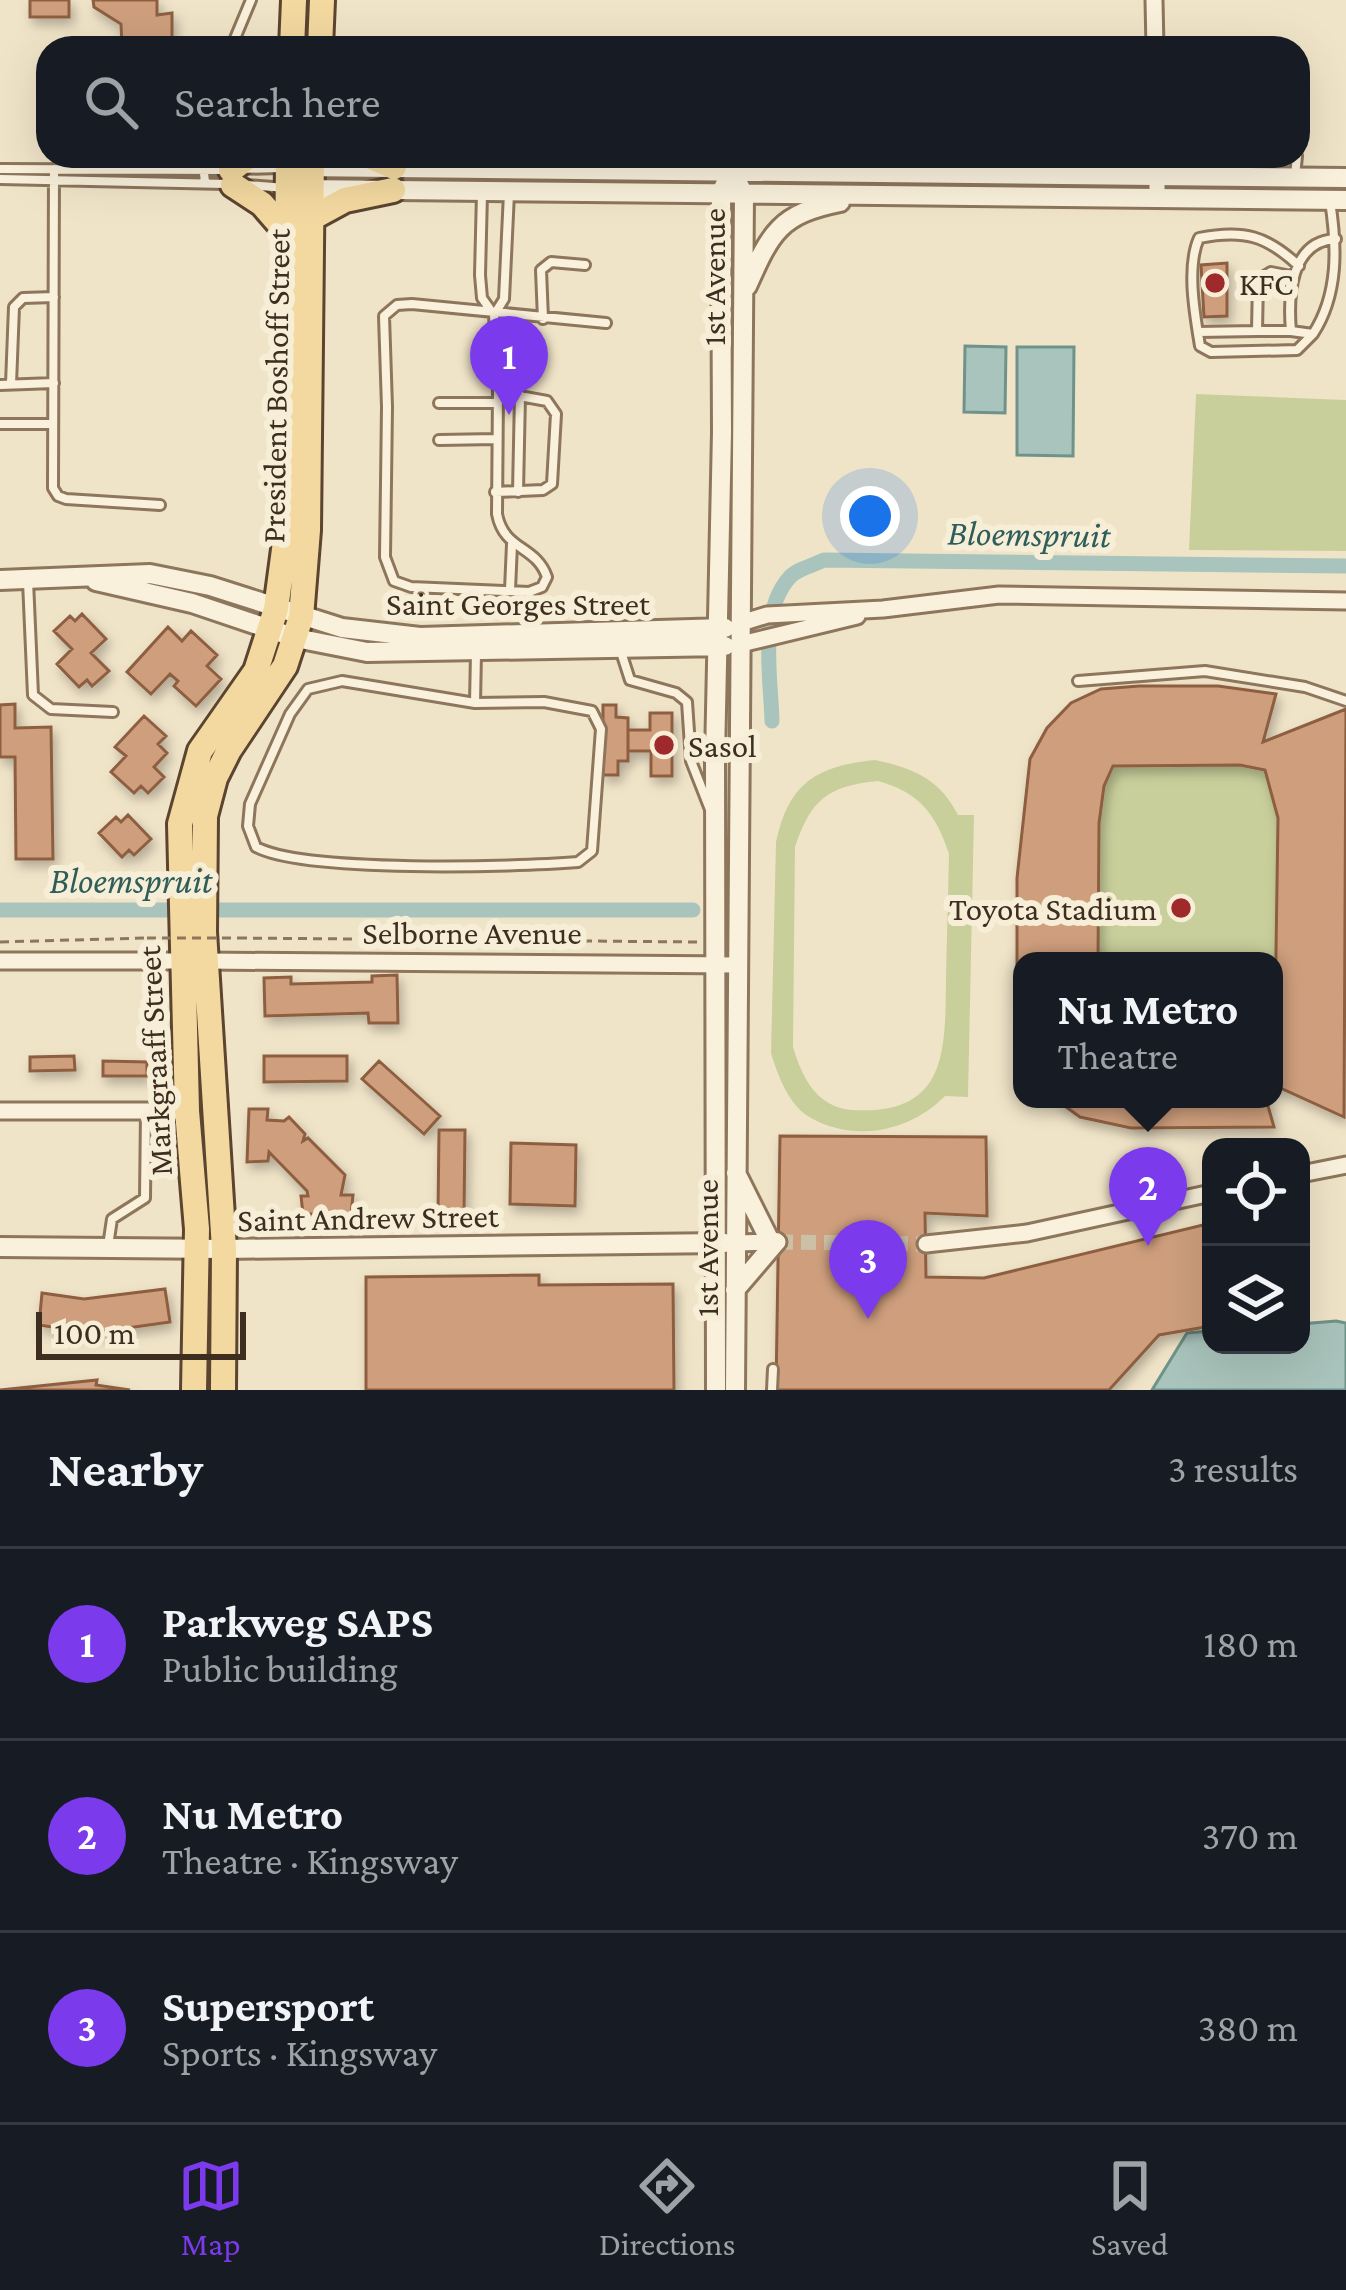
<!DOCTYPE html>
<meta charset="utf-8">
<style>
:root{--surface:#171b24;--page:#20242c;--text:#f1f3f6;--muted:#9ea1a6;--line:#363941;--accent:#7c3aed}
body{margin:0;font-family:"Crimson Pro",serif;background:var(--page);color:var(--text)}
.controls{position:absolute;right:36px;bottom:36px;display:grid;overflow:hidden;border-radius:24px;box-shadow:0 12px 48px #0002}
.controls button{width:108px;height:108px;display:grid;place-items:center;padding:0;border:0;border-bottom:3px solid var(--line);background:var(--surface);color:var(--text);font:60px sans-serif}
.scale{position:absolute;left:36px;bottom:30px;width:210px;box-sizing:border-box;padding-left:12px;border:6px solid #3d2e20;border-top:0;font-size:33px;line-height:42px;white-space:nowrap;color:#3d2e20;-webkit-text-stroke:9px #f7eed8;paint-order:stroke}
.you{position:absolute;left:870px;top:516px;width:42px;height:42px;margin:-30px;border:9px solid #fff;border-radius:50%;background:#1a73e8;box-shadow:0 0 0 18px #1a73e833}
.badge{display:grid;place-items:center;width:78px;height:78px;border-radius:50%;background:var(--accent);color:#fff;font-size:39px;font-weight:700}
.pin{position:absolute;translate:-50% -99px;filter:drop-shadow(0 3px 6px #0008)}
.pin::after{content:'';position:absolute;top:63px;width:42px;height:36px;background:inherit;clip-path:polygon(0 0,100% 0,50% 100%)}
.popup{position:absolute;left:1013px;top:952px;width:270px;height:156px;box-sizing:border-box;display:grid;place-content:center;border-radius:24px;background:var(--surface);filter:drop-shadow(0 3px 9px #0005);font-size:39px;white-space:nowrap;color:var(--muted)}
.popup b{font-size:45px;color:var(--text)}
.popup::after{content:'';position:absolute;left:50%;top:100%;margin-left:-24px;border:24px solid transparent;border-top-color:var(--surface)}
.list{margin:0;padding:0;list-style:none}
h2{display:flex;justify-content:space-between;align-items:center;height:156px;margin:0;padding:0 48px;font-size:51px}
h2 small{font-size:39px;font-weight:400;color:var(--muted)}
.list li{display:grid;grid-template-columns:78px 1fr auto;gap:36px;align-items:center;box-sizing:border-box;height:192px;padding:0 48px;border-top:3px solid var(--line)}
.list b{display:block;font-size:45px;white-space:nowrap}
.list p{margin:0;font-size:39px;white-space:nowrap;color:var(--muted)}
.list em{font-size:39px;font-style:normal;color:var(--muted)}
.icon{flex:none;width:66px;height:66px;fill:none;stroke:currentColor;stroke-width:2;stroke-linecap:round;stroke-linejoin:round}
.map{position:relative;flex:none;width:1346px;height:1390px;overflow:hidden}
.search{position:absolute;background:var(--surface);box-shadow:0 12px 48px #0002;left:36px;right:36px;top:36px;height:132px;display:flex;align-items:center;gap:30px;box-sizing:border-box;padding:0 42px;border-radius:36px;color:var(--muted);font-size:45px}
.sheet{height:732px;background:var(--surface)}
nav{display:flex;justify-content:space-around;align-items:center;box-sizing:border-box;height:168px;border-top:3px solid var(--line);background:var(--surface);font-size:33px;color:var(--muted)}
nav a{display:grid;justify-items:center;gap:6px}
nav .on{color:var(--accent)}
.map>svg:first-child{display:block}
.green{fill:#c9cf9b;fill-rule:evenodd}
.water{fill:#a9c4bc;stroke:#6f938a;stroke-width:3}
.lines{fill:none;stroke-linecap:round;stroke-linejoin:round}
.canal{stroke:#a9c4bc;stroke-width:15}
.building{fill:#cf9f7d;stroke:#8d5f41;stroke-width:3;filter:url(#shadow)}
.minor-tunnel{stroke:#ccc0a6;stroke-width:15;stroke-dasharray:15 8;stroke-linecap:butt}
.service-casing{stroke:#8d765c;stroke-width:14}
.minor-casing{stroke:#8d765c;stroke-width:21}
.tertiary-casing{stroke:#8d765c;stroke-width:24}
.primary-casing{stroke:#5b4430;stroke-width:30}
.path{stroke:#8d765c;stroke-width:3;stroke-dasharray:9 6;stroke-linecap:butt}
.service{stroke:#faf1dc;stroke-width:8}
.minor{stroke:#faf1dc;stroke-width:15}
.tertiary{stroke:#faf1dc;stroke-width:18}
.primary{stroke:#f3d9a0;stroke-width:24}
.path-bridge{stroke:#8d765c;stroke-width:3;stroke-dasharray:9 6;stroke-linecap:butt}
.poi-dot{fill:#9e2a2b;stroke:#f7eed8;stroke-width:4.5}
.labels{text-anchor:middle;stroke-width:12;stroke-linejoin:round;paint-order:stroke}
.street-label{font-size:33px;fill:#3d2e20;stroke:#f7eed8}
.poi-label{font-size:33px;fill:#3d2e20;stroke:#f7eed8;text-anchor:start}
.water-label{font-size:36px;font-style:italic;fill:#2f5d5a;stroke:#f7eed8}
</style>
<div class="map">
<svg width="1346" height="1390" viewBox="0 0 1346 1390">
<defs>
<filter id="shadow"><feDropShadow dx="3.5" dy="6" stdDeviation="6" flood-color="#0004"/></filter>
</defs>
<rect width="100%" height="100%" fill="#f0e4c8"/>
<path class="green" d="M1196,394l150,6v151l-157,-1z
M1218,686l58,8 -12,47 82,-32 -2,408 -70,-32v-124h-252v81l-5,-46v-118l10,-102 9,-32 35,-41 30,-14z
M875,760c38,8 65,19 83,55h16l-6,282 -23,-1c-34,35 -89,47 -134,22 -22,-12 -33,-42 -40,-65l5,-211c13,-60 41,-76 99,-82zM878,781c41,11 58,33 71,73 -1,41 -2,82 -3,122 -1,73 3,140 -94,134 -36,-3 -50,-33 -59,-63l2,-200c16,-47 32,-61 83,-66z"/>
<path class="water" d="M965,346l41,1 -1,66 -41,-1z
M1017,347h57l-1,109 -56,-1z
M1336,1321l10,2v67h-194l35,-57 24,-2v14h90v-21z"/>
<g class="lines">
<path class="canal" d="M772,721c-1,-42 -14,-110 18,-144 7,-8 24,-12 34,-17l522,6
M0,910h693"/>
</g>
<path class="building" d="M30,0h39v17h-39z
M93,0h64v15l15,-2v35h-50l-1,-24 -27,-17z
M1227,263v53l-23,1 -3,-52z
M82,614l24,25 -15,14 18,18 -17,15 -5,-6 -8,7 -22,-23 15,-15 -18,-18 16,-15 5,5z
M168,627l14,14 9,-10 26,24 -10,11 14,13 -25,27 -22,-20 4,-5 -8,-7 -19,20 -24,-22z
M1139,686h79l58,8 -13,48 83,-33 -2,408 -70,-32 4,-267 -13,-48 -25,-5 -127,1 -9,20 -5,37 -1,138h-76v81l-5,-46v-118l13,-119 17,-31 24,-25 30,-14z
M15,704v24l36,-1 2,132h-37l-1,-102h-15v-52z
M603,705h13v12l12,1v43h-10v14h-15z
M650,713h22v63h-21v-25h-23v-21h22z
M144,716l22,20 -8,8 9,9 -13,14 10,10 -16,16 -7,-7 -7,7 -23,-21 15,-16 -11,-9z
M128,815l23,24 -17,16 -5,-5 -7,7 -23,-24 17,-16 5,5z
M397,975l1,48h-29l-1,-10 -103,3 -1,-38 27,-1v7l81,-2v-6z
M74,1056l1,14 -45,1v-14z
M264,1056h83v25l-83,1z
M103,1061l44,1v14h-44z
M379,1061l61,55 -16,18 -62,-55z
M1055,1099h211l8,28 -143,1 -51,-11z
M249,1109h19l-1,11 17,1 5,-4 16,17 -2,7 5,-3 37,37 -4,20h12l-2,19h-48l-2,-18h7l-1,-5 -38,-39 -1,9 -21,1z
M439,1130h26l-1,84 -26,-1z
M780,1136l206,1 1,79 -62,-3 1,64 58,1 223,-54 4,14v88l-52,9 -50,55h-333z
M511,1143l65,2 -1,61 -65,-2z
M539,1275v10l134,-1 1,106h-308v-113z
M165,1289l5,33 -78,11 -53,-8 3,-32 42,6z
M97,1380l-1,5 34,5h-130z"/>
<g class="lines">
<path class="minor-tunnel" d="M778,1242l148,2"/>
<defs>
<path id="service" d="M231,48l20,-48
M1298,146l2,-28
M202,156l3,26
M0,169l226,1
M54,169l-1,319 5,8 8,3 94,6
M241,169l39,-1
M1295,176l2,-20
M0,179l226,5
M247,185l39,3
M482,193l-2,82 2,23 12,17 4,77 -1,122c7,37 39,31 50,63l-5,10 -13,5 -118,-5 -17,-6 -9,-24 2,-150 -3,-91 13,-11 15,-1 194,19
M1330,201c7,45 9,93 -17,133l-22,-3c-3,-34 -1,-90 45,-92
M1299,266c-32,-30 -55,-37 -100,-28 -13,29 -4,77 1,108l11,6 86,-2 16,-16
M494,315l10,-16 5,-106
M543,319l-2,-49 10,-8 34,3
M1291,331h-34l1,-51 13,-8 20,4
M1198,332l59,-1
M11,384l3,-77 9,-9 31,-1
M0,385l54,-2
M439,403h58
M0,424h53
M439,440l57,-1
M495,492l48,-2 9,-6 4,-70 -9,-13 -49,-9
M518,492l2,-97
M28,581l5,114 18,14 62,3
M510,590l2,-46
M621,652l9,28 46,13 11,9 4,59 20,51
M342,681l133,22 69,-1 48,9 9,18 -9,122 -14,11c-62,5 -274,11 -322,-15l-8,-21 2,-22 40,-90 18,-25z
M1078,681l127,-10 100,16 41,14
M475,703l1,-50
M108,1246l4,-27 33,-21 1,-86
M772,1390l1,-21"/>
<path id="minor" d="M1154,0l1,48
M1157,156v42
M741,623l26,-8 116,-6 116,-14 347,6
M741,644l116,-28
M0,961h182
M205,961l533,4
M0,1111h187
M1301,1174l45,-9
M736,1243l42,-1
M926,1244l101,-11 184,-40"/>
<path id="tertiary" d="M299,167l1047,11
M731,171l13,23 -9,1196
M301,189l1045,11
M747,286c24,-54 33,-72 93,-84
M0,580l150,-6 60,12 132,42 78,9 305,-9
M96,581l96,22 104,35 71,14 358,-6
M736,1173l35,70
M0,1247l224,2 501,-6
M735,1290l41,-48
M716,1390l-1,-633 7,-325 -1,-239 10,-22"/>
<path id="primary" d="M292,48l2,-48
M320,48l2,-48
M369,156l25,11
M231,170l18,-14
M233,185l29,19 26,30
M310,219l35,-19 48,-10
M194,1390l3,-161 -10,-118 -7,-287 20,-73 56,-80 20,-62 9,-67 3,-386
M223,1390l1,-141 -20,-317 1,-116 10,-38 14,-28 56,-84 16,-49 7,-87 4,-374"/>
</defs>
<use href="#service" class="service-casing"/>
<use href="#minor" class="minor-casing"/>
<use href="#tertiary" class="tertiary-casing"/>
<use href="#primary" class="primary-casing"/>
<path class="path" d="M238,938l461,4
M0,942l147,-4"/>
<use href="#service" class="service"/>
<use href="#minor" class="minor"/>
<use href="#tertiary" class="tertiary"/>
<use href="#primary" class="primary"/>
<path class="path-bridge" d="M147,938h91"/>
</g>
<g class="poi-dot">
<circle cx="1215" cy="283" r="12"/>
<circle cx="664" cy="745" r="12"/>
<circle cx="1181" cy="908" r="12"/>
</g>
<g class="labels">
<g class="street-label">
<text transform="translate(713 277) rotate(-90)" y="12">1st Avenue</text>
<text transform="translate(275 386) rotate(-89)" y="12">President Boshoff Street</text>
<text x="518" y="615">Saint Georges Street</text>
<text x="472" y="944">Selborne Avenue</text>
<text transform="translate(154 1061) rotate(-93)" y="12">Markgraaff Street</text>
<text transform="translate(368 1217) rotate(-1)" y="12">Saint Andrew Street</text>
<text transform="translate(706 1248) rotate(-90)" y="12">1st Avenue</text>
</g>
<g class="poi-label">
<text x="1239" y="295">KFC</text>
<text x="688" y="757">Sasol</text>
<text x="1157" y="920" text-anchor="end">Toyota Stadium</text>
</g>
<g class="water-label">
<text transform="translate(1029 533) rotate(1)" y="13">Bloemspruit</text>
<text x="131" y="893">Bloemspruit</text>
</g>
</g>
</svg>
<div class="controls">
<button><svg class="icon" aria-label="locate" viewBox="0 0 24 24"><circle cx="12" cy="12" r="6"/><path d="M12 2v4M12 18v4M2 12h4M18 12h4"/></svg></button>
<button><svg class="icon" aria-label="layers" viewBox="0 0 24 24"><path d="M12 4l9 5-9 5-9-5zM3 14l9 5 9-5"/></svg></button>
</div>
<div class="scale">100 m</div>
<div class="you"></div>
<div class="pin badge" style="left:509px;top:415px">1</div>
<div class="pin badge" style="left:1148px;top:1246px">2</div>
<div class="popup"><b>Nu Metro</b>Theatre</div>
<div class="pin badge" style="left:868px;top:1319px">3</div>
<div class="search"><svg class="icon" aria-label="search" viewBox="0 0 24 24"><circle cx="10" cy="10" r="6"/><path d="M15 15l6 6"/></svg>Search here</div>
</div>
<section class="sheet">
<h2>Nearby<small>3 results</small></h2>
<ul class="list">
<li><span class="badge">1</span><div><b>Parkweg SAPS</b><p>Public building</p></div><em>180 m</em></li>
<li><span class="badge">2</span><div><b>Nu Metro</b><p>Theatre · Kingsway</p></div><em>370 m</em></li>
<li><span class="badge">3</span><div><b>Supersport</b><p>Sports · Kingsway</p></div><em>380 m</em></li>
</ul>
</section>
<nav>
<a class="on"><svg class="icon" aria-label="map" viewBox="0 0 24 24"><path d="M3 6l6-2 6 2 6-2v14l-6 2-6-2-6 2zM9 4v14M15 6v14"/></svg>Map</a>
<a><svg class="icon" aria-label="directions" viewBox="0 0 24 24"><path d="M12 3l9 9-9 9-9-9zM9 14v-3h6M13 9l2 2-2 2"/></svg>Directions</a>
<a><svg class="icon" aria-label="saved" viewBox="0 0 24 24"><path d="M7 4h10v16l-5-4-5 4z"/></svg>Saved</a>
</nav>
